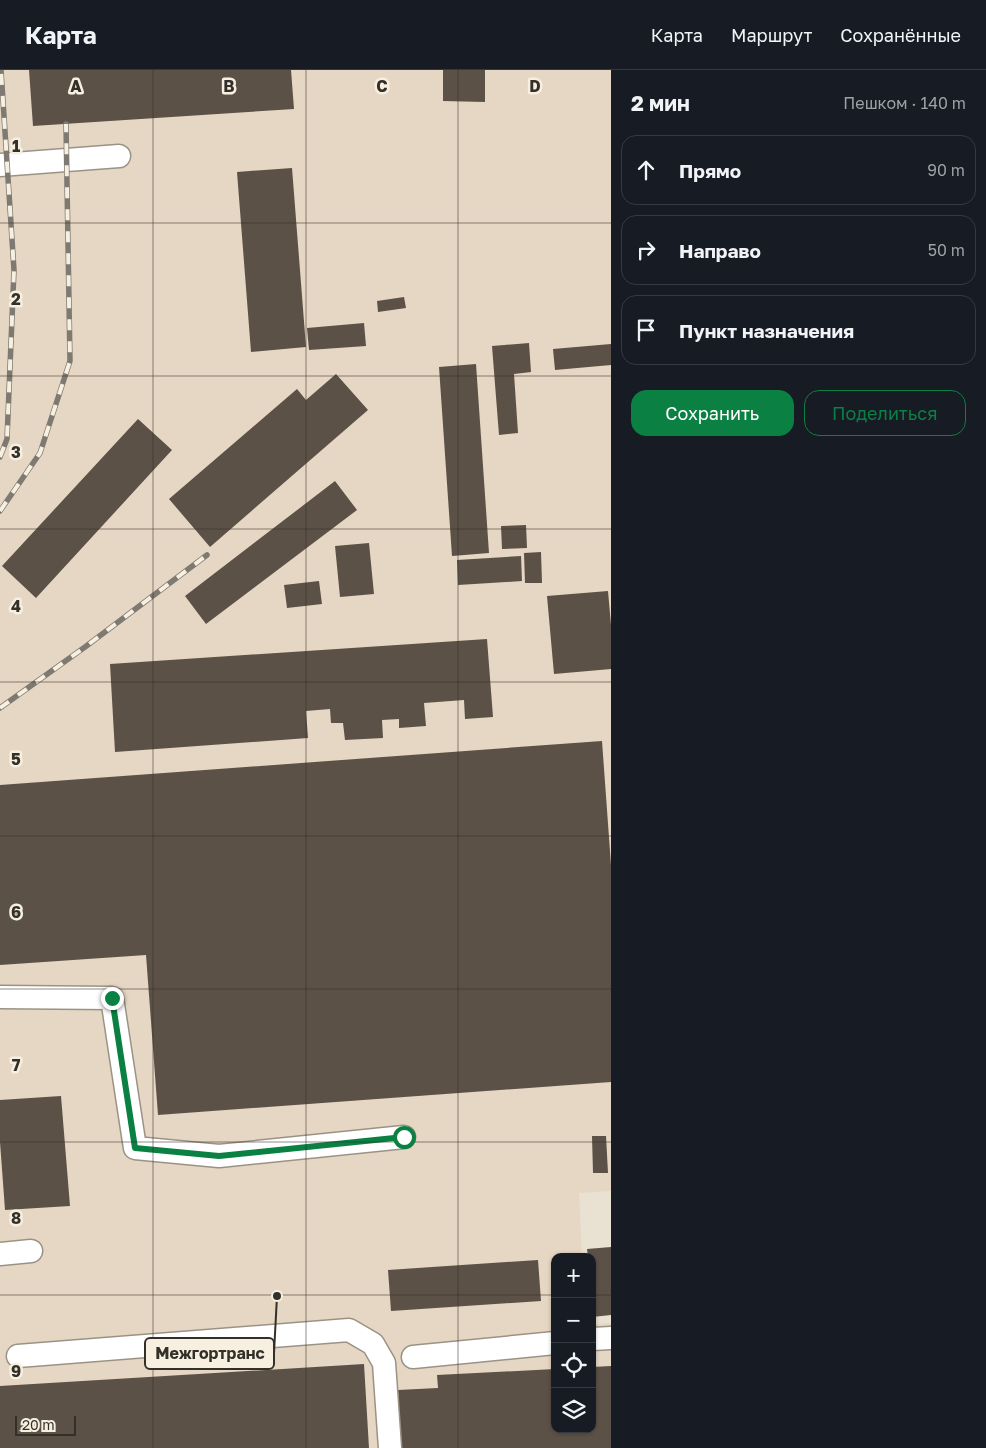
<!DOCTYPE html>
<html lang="ru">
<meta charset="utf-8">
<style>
:root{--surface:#171b24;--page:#242831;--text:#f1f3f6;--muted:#9ea1a6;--line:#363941;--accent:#0b8043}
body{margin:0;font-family:"Golos Text",sans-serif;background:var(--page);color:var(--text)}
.controls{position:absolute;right:15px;bottom:15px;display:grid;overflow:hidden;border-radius:10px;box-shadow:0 1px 4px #0004}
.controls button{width:45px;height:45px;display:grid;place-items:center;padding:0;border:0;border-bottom:1px solid var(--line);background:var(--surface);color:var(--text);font:25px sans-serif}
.scale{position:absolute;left:15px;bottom:12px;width:61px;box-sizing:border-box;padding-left:5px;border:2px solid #33302a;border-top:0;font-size:14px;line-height:18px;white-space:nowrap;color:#33302a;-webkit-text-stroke:4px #f7efe0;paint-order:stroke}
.stop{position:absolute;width:15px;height:15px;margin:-11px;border:4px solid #0b8043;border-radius:50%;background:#fff}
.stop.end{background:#0b8043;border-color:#fff;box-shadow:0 1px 5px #0008}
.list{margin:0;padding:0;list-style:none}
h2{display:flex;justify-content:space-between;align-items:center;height:65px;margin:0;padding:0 20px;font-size:21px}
h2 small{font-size:16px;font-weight:400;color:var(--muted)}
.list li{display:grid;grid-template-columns:32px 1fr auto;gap:15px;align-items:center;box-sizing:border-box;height:70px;margin:0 10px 10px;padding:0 10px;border:1px solid var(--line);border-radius:15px}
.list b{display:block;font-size:19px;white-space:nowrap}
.list em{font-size:16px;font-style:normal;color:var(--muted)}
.actions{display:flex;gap:10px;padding:15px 20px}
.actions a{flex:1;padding:11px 0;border:1px solid var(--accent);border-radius:15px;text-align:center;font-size:18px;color:var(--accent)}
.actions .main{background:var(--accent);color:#fff}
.icon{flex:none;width:28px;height:28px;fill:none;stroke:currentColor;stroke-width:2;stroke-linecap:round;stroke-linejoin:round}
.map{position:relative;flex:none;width:611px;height:1378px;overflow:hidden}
header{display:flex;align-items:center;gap:30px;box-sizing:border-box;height:70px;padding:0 25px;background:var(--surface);border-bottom:1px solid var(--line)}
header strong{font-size:24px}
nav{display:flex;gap:28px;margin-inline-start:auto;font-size:18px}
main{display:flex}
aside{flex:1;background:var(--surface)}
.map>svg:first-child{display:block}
.industrial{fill:#e6d6c4}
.building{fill:#5c5147}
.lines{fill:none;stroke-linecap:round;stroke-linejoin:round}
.minor-casing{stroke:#9a9385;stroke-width:25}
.minor{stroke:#fff;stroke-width:22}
.rail-casing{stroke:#7f7a71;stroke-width:5.5}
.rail{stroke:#f7efe0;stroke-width:4;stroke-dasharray:11;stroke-linecap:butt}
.route{stroke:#0b8043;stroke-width:6}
.grid{fill:none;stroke:#33302a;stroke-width:1;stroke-opacity:0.55}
.grid-label{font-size:16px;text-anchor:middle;font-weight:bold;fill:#33302a;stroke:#f7efe0;stroke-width:5;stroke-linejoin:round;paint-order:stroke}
.leader{fill:none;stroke:#33302a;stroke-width:2}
.callout-dot{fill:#33302a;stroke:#f7efe0;stroke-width:2}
.callout{fill:#f7efe0;stroke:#33302a;stroke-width:2}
.callout-label{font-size:16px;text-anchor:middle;font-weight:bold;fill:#33302a}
</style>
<header>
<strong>Карта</strong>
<nav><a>Карта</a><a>Маршрут</a><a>Сохранённые</a></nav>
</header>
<main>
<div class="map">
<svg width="611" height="1378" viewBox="0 0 611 1378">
<rect width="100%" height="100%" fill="#e9e2d3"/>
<path class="industrial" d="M0,0h611v1121l-32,2 3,64h-27v172h37v-105l19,-1v125h-611z"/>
<path class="building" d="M29,0h262l3,39 -261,17z
M443,0h42v32l-42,-1z
M292,98l14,179 -55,5 -14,-180z
M404,227l2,11 -28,4 -1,-11z
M364,253l2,23 -57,4 -2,-22z
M529,273l2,29 -17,2 4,59 -19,2 -7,-89z
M611,274v21l-56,5 -2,-21z
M476,294l13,189 -37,3 -13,-189z
M336,304l32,36 -158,137 -41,-48 128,-110 9,11z
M138,349l34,31 -136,148 -34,-32z
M335,411l22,29 -151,114 -21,-28z
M526,455l1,23 -25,1 -1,-23z
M369,473l5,51 -34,3 -5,-51z
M541,482l1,31h-17l-1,-30z
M521,486l1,25 -64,4 -1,-25z
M319,511l3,23 -35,4 -3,-23z
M608,521l3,34v44l-57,5 -7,-78z
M487,569l6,78 -28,2 -1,-19 -40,3 2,23 -27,2v-9l-17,1 1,18 -38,2 -2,-17h-12l-1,-14 -24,2 2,27 -193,14 -5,-88z
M602,671l9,124v217l-453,33 -12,-160 -146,10v-180z
M61,1026l9,110 -65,4 -5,-68v-42z
M592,1066h14l2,37h-15z
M611,1177v68l-19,2v-60h-4l-1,-8z
M538,1190l3,41 -150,10 -3,-41z
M364,1294l5,84h-369v-62z
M611,1296v82h-210l-3,-58 40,-2 -1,-13 118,-6v60h37v-62z"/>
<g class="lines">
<defs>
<path id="minor" d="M0,95l119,-9
M0,927l112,1 23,150 84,8 185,-19
M0,1184l31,-3
M592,1269l19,-1
M18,1286l331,-26 24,14 11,19 6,85
M413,1287l142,-14"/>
</defs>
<use href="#minor" class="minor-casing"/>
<use href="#minor" class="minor"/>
<defs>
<path id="rail" d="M0,387l7,-18 7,-169 -13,-200
M0,441l40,-58 30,-92 -4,-237
M0,638l85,-61 122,-92"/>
</defs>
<use href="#rail" class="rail-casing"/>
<use href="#rail" class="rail"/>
</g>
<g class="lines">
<path class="route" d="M112,928l23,150 84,8 185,-19"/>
</g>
<path class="grid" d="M153,0v1378M306,0v1378M458,0v1378M0,153h611M0,306h611M0,459h611M0,612h611M0,766h611M0,919h611M0,1072h611M0,1225h555M592,1225h19"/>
<g class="grid-label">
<text x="76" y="22">A</text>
<text x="229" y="22">B</text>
<text x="382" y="22">C</text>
<text x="535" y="22">D</text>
<text x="16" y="82">1</text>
<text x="16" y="235">2</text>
<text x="16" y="388">3</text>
<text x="16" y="542">4</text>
<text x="16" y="695">5</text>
<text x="16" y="848">6</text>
<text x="16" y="1001">7</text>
<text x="16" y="1154">8</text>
<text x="16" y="1307">9</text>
</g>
<path class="leader" d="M277 1226L274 1283"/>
<circle class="callout-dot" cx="277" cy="1226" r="5"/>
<rect class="callout" x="145" y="1268" width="129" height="31" rx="5"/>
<g class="callout-label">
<text x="210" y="1289">Межгортранс</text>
</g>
</svg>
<div class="controls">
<button>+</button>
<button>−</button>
<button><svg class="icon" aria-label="locate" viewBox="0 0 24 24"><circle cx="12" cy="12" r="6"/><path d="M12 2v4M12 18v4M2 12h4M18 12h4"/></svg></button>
<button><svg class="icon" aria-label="layers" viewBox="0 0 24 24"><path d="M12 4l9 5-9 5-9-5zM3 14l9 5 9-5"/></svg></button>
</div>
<div class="scale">20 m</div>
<div class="stop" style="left:404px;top:1067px"></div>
<div class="stop end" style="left:112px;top:928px"></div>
</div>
<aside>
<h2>2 мин<small>Пешком · 140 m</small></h2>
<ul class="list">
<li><svg class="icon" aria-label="ahead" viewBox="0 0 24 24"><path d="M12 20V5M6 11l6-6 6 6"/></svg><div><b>Прямо</b></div><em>90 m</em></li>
<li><svg class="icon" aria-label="right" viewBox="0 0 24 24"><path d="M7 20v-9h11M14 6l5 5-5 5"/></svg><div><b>Направо</b></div><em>50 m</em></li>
<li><svg class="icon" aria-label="arrive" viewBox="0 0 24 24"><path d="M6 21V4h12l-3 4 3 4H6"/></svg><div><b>Пункт назначения</b></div></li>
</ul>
<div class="actions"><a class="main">Сохранить</a><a>Поделиться</a></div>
</aside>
</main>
